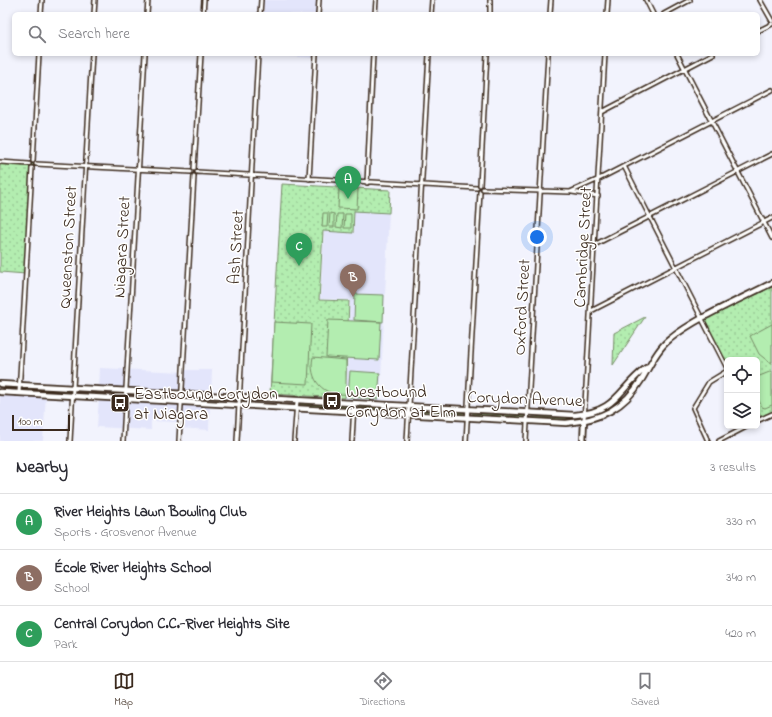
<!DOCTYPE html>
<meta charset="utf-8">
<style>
:root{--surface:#fff;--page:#f2f2f3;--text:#2b2b33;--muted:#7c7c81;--line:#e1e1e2;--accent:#3b2a1e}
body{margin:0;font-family:"Indie Flower",sans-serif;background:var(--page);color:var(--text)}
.controls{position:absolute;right:12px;bottom:12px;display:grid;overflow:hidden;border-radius:6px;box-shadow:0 2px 6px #0003}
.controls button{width:36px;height:36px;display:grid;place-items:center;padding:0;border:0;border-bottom:1px solid var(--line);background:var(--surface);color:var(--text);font:20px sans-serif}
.scale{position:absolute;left:12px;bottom:10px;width:58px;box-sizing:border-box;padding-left:4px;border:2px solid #3b2a1e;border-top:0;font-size:11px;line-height:14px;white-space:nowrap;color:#3b2a1e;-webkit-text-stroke:3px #fff;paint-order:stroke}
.you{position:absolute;left:537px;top:237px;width:14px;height:14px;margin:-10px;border:3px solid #fff;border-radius:50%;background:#1a73e8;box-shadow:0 0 0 6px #1a73e833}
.badge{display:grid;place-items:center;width:26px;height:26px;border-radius:50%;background:var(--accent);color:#fff;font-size:13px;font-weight:700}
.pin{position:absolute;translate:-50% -33px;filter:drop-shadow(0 1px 2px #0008)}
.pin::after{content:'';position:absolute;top:21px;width:14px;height:12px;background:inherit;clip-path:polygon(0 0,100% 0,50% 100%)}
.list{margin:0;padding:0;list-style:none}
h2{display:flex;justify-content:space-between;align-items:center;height:52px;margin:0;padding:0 16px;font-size:17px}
h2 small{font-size:13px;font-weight:400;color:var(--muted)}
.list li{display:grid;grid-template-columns:26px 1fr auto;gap:12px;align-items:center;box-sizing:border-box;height:56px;padding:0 16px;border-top:1px solid var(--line)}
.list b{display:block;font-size:15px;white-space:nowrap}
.list p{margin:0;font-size:13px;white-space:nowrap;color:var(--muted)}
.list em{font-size:13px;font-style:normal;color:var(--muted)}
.icon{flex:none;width:22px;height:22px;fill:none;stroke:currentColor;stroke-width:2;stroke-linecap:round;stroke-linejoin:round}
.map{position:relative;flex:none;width:772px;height:441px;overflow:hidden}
.search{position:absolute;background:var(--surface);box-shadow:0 2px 6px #0003;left:12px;right:12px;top:12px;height:44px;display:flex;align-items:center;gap:10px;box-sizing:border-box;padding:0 14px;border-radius:6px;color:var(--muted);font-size:15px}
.sheet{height:220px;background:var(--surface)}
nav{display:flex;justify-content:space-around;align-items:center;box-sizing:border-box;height:56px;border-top:1px solid var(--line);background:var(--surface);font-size:11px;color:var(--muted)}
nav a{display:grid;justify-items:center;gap:2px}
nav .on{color:var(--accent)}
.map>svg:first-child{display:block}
.built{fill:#e3e5fb}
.green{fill:url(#green-dots);stroke:#778c67}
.pitch{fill:#b3edb0;stroke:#778c67}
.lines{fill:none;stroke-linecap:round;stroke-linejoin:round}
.street-casing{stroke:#3b2a1e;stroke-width:6}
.secondary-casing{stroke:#3b2a1e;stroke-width:8}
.street{stroke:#fff;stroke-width:3}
.secondary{stroke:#fff;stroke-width:4.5}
.labels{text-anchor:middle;stroke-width:3;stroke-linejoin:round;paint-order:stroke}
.street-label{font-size:17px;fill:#3b2a1e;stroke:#fff}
.poi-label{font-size:17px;fill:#3b2a1e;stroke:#fff;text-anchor:start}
</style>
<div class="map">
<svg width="772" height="441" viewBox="0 0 772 441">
<defs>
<pattern id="green-dots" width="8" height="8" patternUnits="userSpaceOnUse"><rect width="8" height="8" fill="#b3edb0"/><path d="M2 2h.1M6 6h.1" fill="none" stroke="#9bcb97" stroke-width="1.8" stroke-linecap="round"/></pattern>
</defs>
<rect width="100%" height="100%" fill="#f2f3fd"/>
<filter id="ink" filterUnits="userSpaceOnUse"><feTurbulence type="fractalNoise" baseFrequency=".025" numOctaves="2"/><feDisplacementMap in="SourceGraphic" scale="8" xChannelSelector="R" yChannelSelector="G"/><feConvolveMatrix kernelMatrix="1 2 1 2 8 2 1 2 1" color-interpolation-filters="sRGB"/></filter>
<g filter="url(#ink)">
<path class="built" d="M264,0h52v14h-52z
M262,54h51v4z
M390,190l-10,210 -34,-1 4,-99 -30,-1 4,-68 30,2v-22z
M100,368l83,4v-2h29l-1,26 -112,-7z
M0,392l46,2 -3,47h-43z
M99,397l111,7 -1,26 -29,-2v-6l-29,-1v9l-54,-3z"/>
<path class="green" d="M0,162l33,2 -7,110 -26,-2z
M282,184l108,6 -1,23 -35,-2 -1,22 -30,-2 -4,69 30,1 -4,97 -75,-4z
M772,283v131l-10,5 -5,-10v-49h-30v9l-25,-50z
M645,317l-32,48 1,-32z
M301,404l49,2 1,2 -51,-2z
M360,407l45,2 2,2 -50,-2z
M414,410l49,2 2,3 -52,-2z
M473,413l51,3 1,2 -53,-2z
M532,417h2l44,2 -20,2 -26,-1z"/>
<path class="pitch" d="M339,189h19l-1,20 -19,-1z
M323,213h5l-1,14h-5z
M330,213l4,1v13h-5z
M337,214h6l-1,14 -6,-1z
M345,214h6v14h-7z
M355,294l29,1 -1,27 -29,-2z
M328,320l53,2 -2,38 -53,-3z
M274,322l37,2 -3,60 -37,-2z
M772,324v38h-3l-10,-8 -9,-18z
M313,357l33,3v34c-23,3 -38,-15 -33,-37z
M350,371l30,2 -2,26 -30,-2z
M772,371v34l-7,3 -3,-1 -5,-10v-20z"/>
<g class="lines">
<defs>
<path id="street" d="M646,0l7,14
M760,0l12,21
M41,14l1,-14
M94,14l1,-14
M147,14l1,-14
M203,14l1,-14
M260,14l1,-14
M318,14l1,-14
M375,14l1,-14
M431,14l1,-14
M490,14v-14
M550,14l1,-14
M607,14l1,-14
M664,14l26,-14
M758,31l14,-7
M677,54l95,184
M602,112l111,-58
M33,161l6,-107
M0,162l29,2
M36,164l155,8
M624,166l103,202
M194,169l7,-115
M197,172l280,16
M309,179l7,-125
M367,183l6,-129
M480,185l7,-131
M483,189l87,3 29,-13 173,-89
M572,192l26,4
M594,245l178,-91
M591,311l181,-93
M19,393l13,-225
M584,421l21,-367
M757,421l15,-7
M70,441l22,-387
M123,441l22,-387
M179,441l15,-265
M237,441l21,-387
M294,441l3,-40
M352,441l2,-37
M407,441l22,-387
M466,441l14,-249
M526,441l22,-387
M708,441l-15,-33 16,-26 18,-11
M719,441l29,-15"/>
<path id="secondary" d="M0,384l575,31c43,-4 42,-25 71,-47
M0,392l566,31c34,-3 58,-14 76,-44 8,-13 15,-30 28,-40 26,-21 71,-40 102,-56
M583,441l1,-20"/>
</defs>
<use href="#street" class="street-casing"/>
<use href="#secondary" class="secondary-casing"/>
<use href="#street" class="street"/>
<use href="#secondary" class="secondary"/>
</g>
</g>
<defs>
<symbol id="bus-square" viewBox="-11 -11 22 22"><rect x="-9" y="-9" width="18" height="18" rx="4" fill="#3b2a1e" stroke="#fff"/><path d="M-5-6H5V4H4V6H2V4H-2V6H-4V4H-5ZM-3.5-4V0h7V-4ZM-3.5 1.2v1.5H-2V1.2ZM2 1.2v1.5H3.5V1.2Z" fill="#fff"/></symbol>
</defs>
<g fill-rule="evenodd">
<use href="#bus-square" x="321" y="390" width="22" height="22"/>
<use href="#bus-square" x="109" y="392" width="22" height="22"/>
</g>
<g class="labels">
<g class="street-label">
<text transform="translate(67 247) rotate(-87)" y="6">Queenston Street</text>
<text transform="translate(121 247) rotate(-87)" y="6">Niagara Street</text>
<text transform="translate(235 247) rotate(-87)" y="6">Ash Street</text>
<text transform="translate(582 247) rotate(-87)" y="6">Cambridge Street</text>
<text transform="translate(521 307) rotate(-87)" y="6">Oxford Street</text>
<text transform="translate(525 398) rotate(2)" y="6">Corydon Avenue</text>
</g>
<g class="poi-label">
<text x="346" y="397">Westbound<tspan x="346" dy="20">Corydon at Elm</tspan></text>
<text x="134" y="399">Eastbound Corydon<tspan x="134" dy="20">at Niagara</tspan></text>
</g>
</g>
</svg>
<div class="controls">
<button><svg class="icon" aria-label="locate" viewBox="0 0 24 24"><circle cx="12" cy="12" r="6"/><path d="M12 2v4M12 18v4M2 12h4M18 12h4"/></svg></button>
<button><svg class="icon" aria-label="layers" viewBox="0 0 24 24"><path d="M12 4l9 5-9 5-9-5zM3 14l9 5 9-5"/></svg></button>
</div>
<div class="scale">100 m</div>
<div class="you"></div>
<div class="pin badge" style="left:348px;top:199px;background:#2e9e5b">A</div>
<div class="pin badge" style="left:353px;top:297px;background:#8d6e63">B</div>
<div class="pin badge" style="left:299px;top:266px;background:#2e9e5b">C</div>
<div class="search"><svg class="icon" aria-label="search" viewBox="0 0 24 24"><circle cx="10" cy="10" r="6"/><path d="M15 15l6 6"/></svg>Search here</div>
</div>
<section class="sheet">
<h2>Nearby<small>3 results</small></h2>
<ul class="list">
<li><span class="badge" style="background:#2e9e5b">A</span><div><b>River Heights Lawn Bowling Club</b><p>Sports · Grosvenor Avenue</p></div><em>330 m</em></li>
<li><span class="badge" style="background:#8d6e63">B</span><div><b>École River Heights School</b><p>School</p></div><em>340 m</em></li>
<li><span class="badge" style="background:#2e9e5b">C</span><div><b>Central Corydon C.C.-River Heights Site</b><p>Park</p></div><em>420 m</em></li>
</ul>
</section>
<nav>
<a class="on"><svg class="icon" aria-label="map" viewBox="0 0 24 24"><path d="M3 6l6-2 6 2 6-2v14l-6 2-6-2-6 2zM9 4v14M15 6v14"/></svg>Map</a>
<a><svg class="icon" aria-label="directions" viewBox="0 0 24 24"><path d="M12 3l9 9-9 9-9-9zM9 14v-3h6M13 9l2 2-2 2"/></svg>Directions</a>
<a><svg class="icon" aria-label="saved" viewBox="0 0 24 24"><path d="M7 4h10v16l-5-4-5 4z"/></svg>Saved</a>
</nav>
